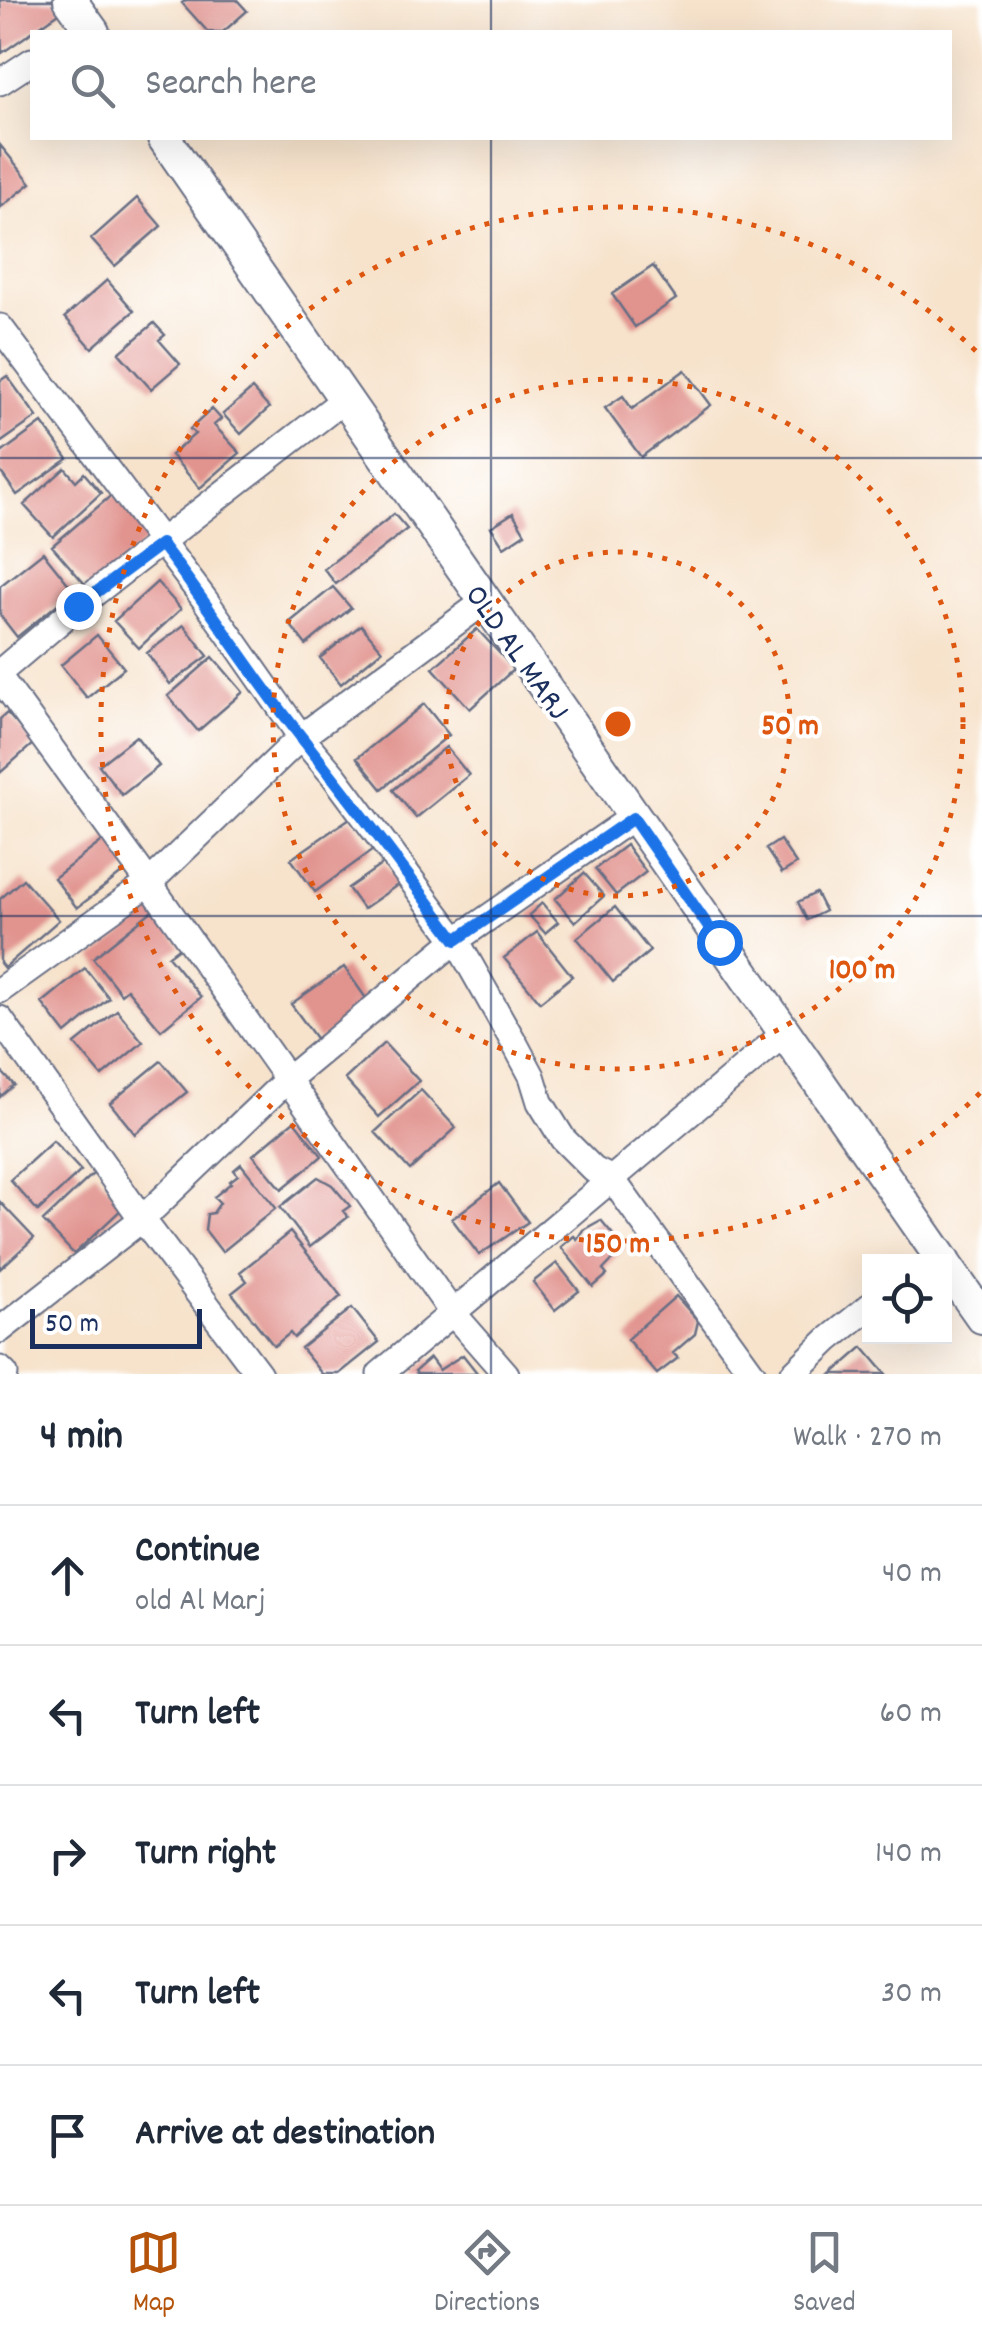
<!DOCTYPE html>
<meta charset="utf-8">
<style>
:root{--surface:#fff;--page:#f6f6f7;--text:#1f2937;--muted:#747a83;--line:#e0e1e3;--accent:#b45309}
body{margin:0;font-family:Dekko,sans-serif;background:var(--page);color:var(--text)}
.controls{position:absolute;right:30px;bottom:30px;display:grid;overflow:hidden;border-radius:0px;box-shadow:0 10px 40px #0002}
.controls button{width:90px;height:90px;display:grid;place-items:center;padding:0;border:0;border-bottom:2px solid var(--line);background:var(--surface);color:var(--text);font:50px sans-serif}
.scale{position:absolute;left:30px;bottom:25px;width:172px;box-sizing:border-box;padding-left:10px;border:5px solid #1b2f5e;border-top:0;font-size:28px;line-height:35px;white-space:nowrap;color:#1b2f5e;-webkit-text-stroke:8px #fff;paint-order:stroke}
.stop{position:absolute;width:30px;height:30px;margin:-22px;border:8px solid #1a73e8;border-radius:50%;background:#fff}
.stop.end{background:#1a73e8;border-color:#fff;box-shadow:0 2px 10px #0008}
.list{margin:0;padding:0;list-style:none}
h2{display:flex;justify-content:space-between;align-items:center;height:130px;margin:0;padding:0 40px;font-size:42px}
h2 small{font-size:32px;font-weight:400;color:var(--muted)}
.list li{display:grid;grid-template-columns:65px 1fr auto;gap:30px;align-items:center;box-sizing:border-box;height:140px;padding:0 40px;border-top:2px solid var(--line)}
.list b{display:block;font-size:38px;white-space:nowrap}
.list p{margin:0;font-size:32px;white-space:nowrap;color:var(--muted)}
.list em{font-size:32px;font-style:normal;color:var(--muted)}
.icon{flex:none;width:55px;height:55px;fill:none;stroke:currentColor;stroke-width:2;stroke-linecap:round;stroke-linejoin:round}
.map{position:relative;flex:none;width:982px;height:1374px;overflow:hidden}
.search{position:absolute;background:var(--surface);box-shadow:0 10px 40px #0002;left:30px;right:30px;top:30px;height:110px;display:flex;align-items:center;gap:25px;box-sizing:border-box;padding:0 35px;border-radius:0px;color:var(--muted);font-size:38px}
.sheet{height:830px;background:var(--surface)}
nav{display:flex;justify-content:space-around;align-items:center;box-sizing:border-box;height:140px;border-top:2px solid var(--line);background:var(--surface);font-size:28px;color:var(--muted)}
nav a{display:grid;justify-items:center;gap:5px}
nav .on{color:var(--accent)}
.map>svg:first-child{display:block}
.building{fill:#e1938e}
.lines{fill:none;stroke-linecap:round;stroke-linejoin:round}
.minor-casing{stroke:#686e84;stroke-width:29}
.major-casing{stroke:#686e84;stroke-width:36}
.minor{stroke:#fff;stroke-width:25}
.major{stroke:#fff;stroke-width:32}
.route{stroke:#1a73e8;stroke-width:12}
.grid{fill:none;stroke:#1b2f5e;stroke-width:2.5;stroke-opacity:0.55}
.ring{fill:none;stroke:#de5710;stroke-width:5;stroke-dasharray:5 10}
.labels{text-anchor:middle;stroke-width:8;stroke-linejoin:round;paint-order:stroke}
.street-label{font-size:32px;fill:#1b2f5e;stroke:#fff}
.centre{fill:#de5710;stroke:#fff;stroke-width:5}
.ring-label{font-size:30px;text-anchor:middle;font-weight:bold;fill:#de5710;stroke:#fff;stroke-width:8;stroke-linejoin:round;paint-order:stroke}
</style>
<div class="map">
<svg width="982" height="1374" viewBox="0 0 982 1374">
<rect width="100%" height="100%" fill="#fff"/>
<filter id="ink" filterUnits="userSpaceOnUse"><feTurbulence type="fractalNoise" baseFrequency=".01" numOctaves="2"/><feDisplacementMap in="SourceGraphic" scale="20" xChannelSelector="R" yChannelSelector="G"/><feConvolveMatrix kernelMatrix="1 2 1 2 8 2 1 2 1" color-interpolation-filters="sRGB"/></filter>
<filter id="wash" filterUnits="userSpaceOnUse"><feTurbulence type="fractalNoise" baseFrequency=".0048" numOctaves="4" result="noise"/><feDisplacementMap in="SourceGraphic" scale="40" xChannelSelector="R" yChannelSelector="G"/><feGaussianBlur stdDeviation="2.25" result="paint"/><feColorMatrix in="noise" values="0 0 0 0 0 0 0 0 0 0 0 0 0 0 0 0 0 1.4 0 .05"/><feComposite in="paint" operator="in"/></filter>
<g filter="url(#wash)">
<rect width="100%" height="100%" fill="#f7e3cc"/>
<g id="blocks">
<path class="building" d="M0,0h54l8,11 -60,42z
M186,0h51l10,11 -24,21h-15l-26,-29z
M0,145l31,38 -31,25z
M137,198l24,28 -46,40 -24,-27z
M653,266l23,33 -41,28 -23,-33z
M107,280l27,31 -42,37 -27,-31z
M154,323l11,12 -6,5 21,24 -29,25 -32,-36z
M685,370l26,35 -70,52 -36,-49 18,-12 9,13z
M7,376l30,41 -37,26v-62z
M252,389l17,19 -28,26 -18,-20z
M212,409l9,10 -7,6 26,28 -40,35 -29,-33 24,-21 -5,-5z
M42,423l26,36 -51,36 -17,-24v-17z
M65,468l11,13 8,-8 17,20 -48,44 -29,-32z
M114,493l38,44 -62,53 -38,-44z
M513,513l12,20 -21,14 -13,-20z
M394,514l13,15 -71,55 -12,-15z
M43,552l31,39 -57,46 -17,-22v-29z
M157,582l24,27 -42,39 -25,-27z
M333,587l18,21 -45,37 -17,-22z
M184,625l24,31 -38,28 -23,-31z
M361,625l21,25 -41,34 -21,-26z
M477,629l37,40 -44,40 -37,-41z
M97,635l27,33 -37,30 -26,-33z
M213,657l30,35 -45,39 -30,-35z
M424,704l25,31 -67,54 -25,-31z
M7,713l27,30 -34,30v-54z
M136,736l23,30 -37,29 -23,-30z
M446,747l23,28 -53,43 -23,-28z
M350,818l23,32 -58,42 -24,-33z
M109,836l23,29 -55,43 -23,-30z
M780,840l16,24 -14,9 -16,-24z
M626,845l20,27 -30,23 -21,-26z
M384,863l15,21 -36,25 -15,-21z
M584,873l20,23 -29,26 -20,-23z
M23,879l36,41 -55,48 -4,-5v-64z
M816,893l9,18 -18,9 -9,-18z
M542,903l16,19 -13,11 -16,-18z
M615,907l35,44 -37,31 -36,-44z
M153,910l28,36 -13,10 33,41 -40,33 -34,-41 -6,5 -28,-36z
M537,932l35,44 -32,26 -36,-44z
M344,967l26,37 -52,37 -27,-37z
M85,968l24,30 -43,36 -24,-31z
M117,1010l26,32 -41,34 -27,-32z
M384,1043l35,38 -40,36 -34,-38z
M161,1061l26,31 -52,42 -25,-31z
M0,1070l14,15 -14,12z
M421,1090l35,38 -46,42 -35,-38z
M294,1121l28,35 -40,33 -29,-34z
M53,1141l28,30 -43,40 -28,-31z
M241,1164l35,44 -54,44 -17,-22 2,-16 6,-1 7,-10 -6,-6 17,-14 -1,-2 8,-6 -4,-5z
M95,1172l31,33 -52,49 -31,-33z
M318,1177l14,8 18,21 -7,5 5,6 -38,30 -30,-40z
M499,1183l29,39 -49,33 -27,-36z
M0,1202l34,36 -34,31z
M601,1220l23,28 -21,22 4,5 -14,12 -32,-40 13,-11 3,3 6,-9z
M290,1232l51,64 -47,42 -4,-5 -16,13 -42,-53 15,-12 -7,-9z
M557,1263l22,28 -24,19 -22,-28z
M676,1296l22,25 -3,13 -22,19 5,5 -21,16 -30,-35z
M352,1308l27,34 -40,32h-17l-21,-26z
M863,1347l23,27h-54z
M463,1355l15,19h-61l-2,-3 15,-13 9,12z"/>
</g>
</g>
<g filter="url(#ink)">
<use href="#blocks" fill-opacity="0" stroke="#686e84" stroke-width="2.5"/>
<g class="lines">
<defs>
<path id="minor" d="M0,82l32,-21
M0,327l205,273 96,137 33,39 122,164 60,106 16,30 8,26 23,37 31,31 18,9 141,195
M0,672l78,-66 267,-207
M0,678l149,205 302,428 55,63
M0,990l149,-107 152,-146 184,-136
M0,1019l142,200 117,155
M0,1330l142,-111 144,-138 170,-141 177,-123
M0,1369l5,5
M380,1374l405,-341
M793,1374l35,-34 42,-34"/>
<path id="major" d="M70,0l23,32
M164,138l780,1124
M944,1263l38,54"/>
</defs>
<use href="#minor" class="minor-casing"/>
<use href="#major" class="major-casing"/>
<use href="#minor" class="minor"/>
<use href="#major" class="major"/>
</g>
</g>
<g class="lines" filter="url(#ink)">
<path class="route" d="M78,606l83,-62c49,63 91,131 141,194 52,66 104,134 154,202l177,-122 86,124"/>
</g>
<path class="grid" d="M491,0v32M491,138v1236M0,458h982M0,916h982"/>
<g class="ring">
<circle cx="618" cy="724" r="172"/>
<circle cx="618" cy="724" r="345"/>
<path d="M980 1093A517 517 0 1 1 980 355"/>
</g>
<g class="labels">
<g class="street-label">
<text transform="translate(519 651) rotate(55)" y="11">OLD AL MARJ</text>
</g>
</g>
<circle cx="618" cy="724" r="15" class="centre"/>
<g class="ring-label">
<text x="790" y="734">50 m</text>
<text x="862" y="978">100 m</text>
<text x="618" y="1252">150 m</text>
</g>
</svg>
<div class="controls">
<button><svg class="icon" aria-label="locate" viewBox="0 0 24 24"><circle cx="12" cy="12" r="6"/><path d="M12 2v4M12 18v4M2 12h4M18 12h4"/></svg></button>
</div>
<div class="scale">50 m</div>
<div class="stop" style="left:719px;top:942px"></div>
<div class="stop end" style="left:78px;top:606px"></div>
<div class="search"><svg class="icon" aria-label="search" viewBox="0 0 24 24"><circle cx="10" cy="10" r="6"/><path d="M15 15l6 6"/></svg>Search here</div>
</div>
<section class="sheet">
<h2>4 min<small>Walk · 270 m</small></h2>
<ul class="list">
<li><svg class="icon" aria-label="ahead" viewBox="0 0 24 24"><path d="M12 20V5M6 11l6-6 6 6"/></svg><div><b>Continue</b><p>old Al Marj</p></div><em>40 m</em></li>
<li><svg class="icon" aria-label="left" viewBox="0 0 24 24"><path d="M17 20v-9H6M10 6l-5 5 5 5"/></svg><div><b>Turn left</b></div><em>60 m</em></li>
<li><svg class="icon" aria-label="right" viewBox="0 0 24 24"><path d="M7 20v-9h11M14 6l5 5-5 5"/></svg><div><b>Turn right</b></div><em>140 m</em></li>
<li><svg class="icon" aria-label="left" viewBox="0 0 24 24"><path d="M17 20v-9H6M10 6l-5 5 5 5"/></svg><div><b>Turn left</b></div><em>30 m</em></li>
<li><svg class="icon" aria-label="arrive" viewBox="0 0 24 24"><path d="M6 21V4h12l-3 4 3 4H6"/></svg><div><b>Arrive at destination</b></div></li>
</ul>
</section>
<nav>
<a class="on"><svg class="icon" aria-label="map" viewBox="0 0 24 24"><path d="M3 6l6-2 6 2 6-2v14l-6 2-6-2-6 2zM9 4v14M15 6v14"/></svg>Map</a>
<a><svg class="icon" aria-label="directions" viewBox="0 0 24 24"><path d="M12 3l9 9-9 9-9-9zM9 14v-3h6M13 9l2 2-2 2"/></svg>Directions</a>
<a><svg class="icon" aria-label="saved" viewBox="0 0 24 24"><path d="M7 4h10v16l-5-4-5 4z"/></svg>Saved</a>
</nav>
